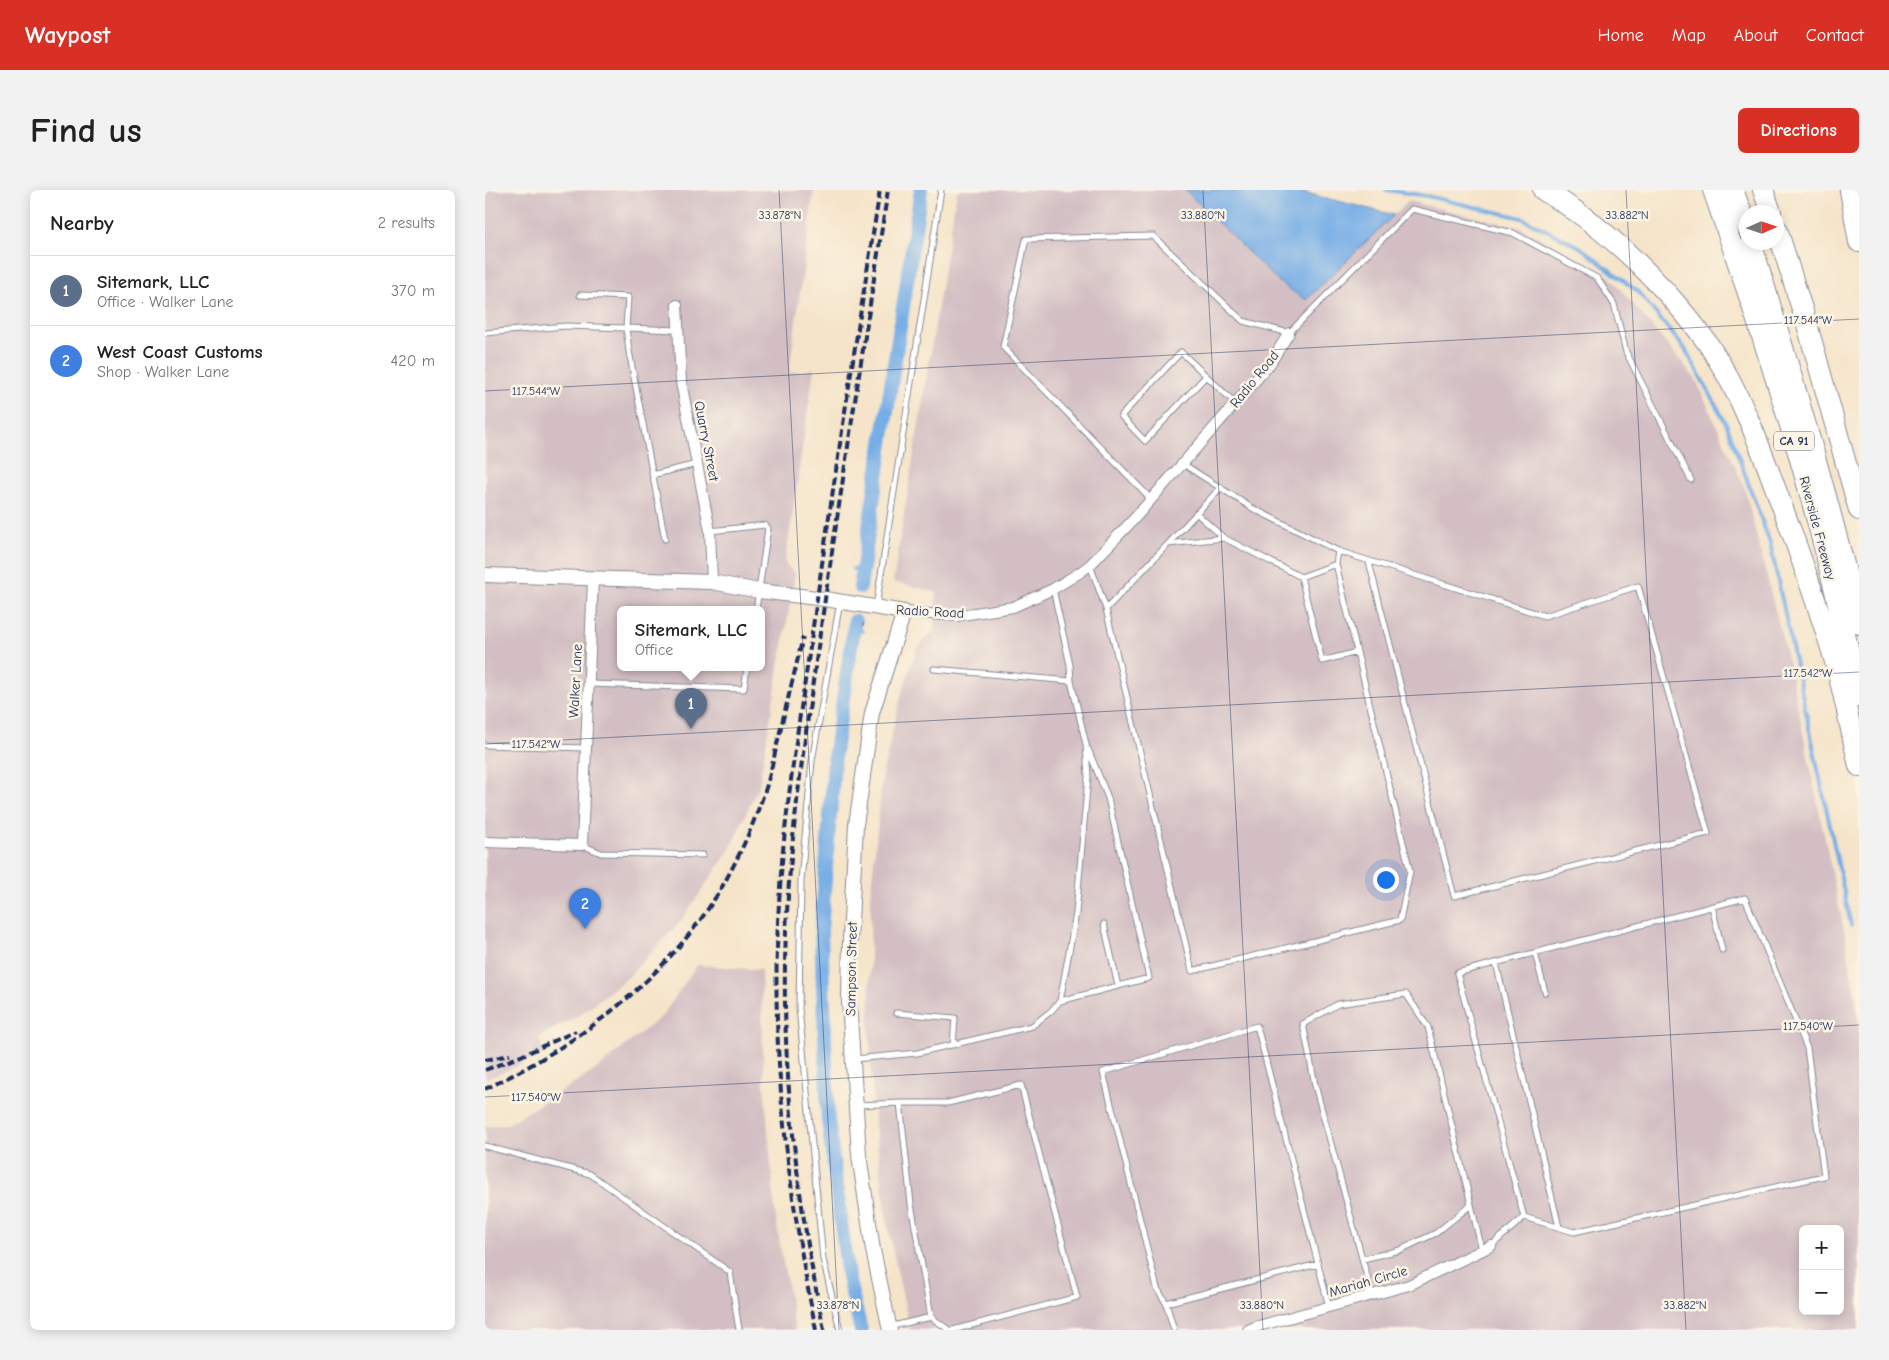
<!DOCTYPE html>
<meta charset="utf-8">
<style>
:root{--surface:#fff;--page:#f2f2f2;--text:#222;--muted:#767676;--line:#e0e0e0;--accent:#d93025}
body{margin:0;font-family:"Comic Neue",sans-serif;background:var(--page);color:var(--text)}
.controls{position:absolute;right:15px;bottom:15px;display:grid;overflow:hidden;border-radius:8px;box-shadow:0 2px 12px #0003}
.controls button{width:45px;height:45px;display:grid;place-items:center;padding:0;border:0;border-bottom:1px solid var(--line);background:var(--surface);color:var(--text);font:25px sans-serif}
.compass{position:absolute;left:1254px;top:15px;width:45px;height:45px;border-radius:50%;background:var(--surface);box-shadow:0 2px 12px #0003;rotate:87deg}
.you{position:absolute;left:900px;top:689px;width:18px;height:18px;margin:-12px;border:4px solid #fff;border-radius:50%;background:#1a73e8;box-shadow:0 0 0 8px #1a73e833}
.badge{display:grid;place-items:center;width:32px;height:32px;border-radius:50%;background:var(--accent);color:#fff;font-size:16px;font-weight:700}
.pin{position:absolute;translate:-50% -41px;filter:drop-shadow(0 1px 2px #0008)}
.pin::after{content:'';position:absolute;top:26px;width:18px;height:15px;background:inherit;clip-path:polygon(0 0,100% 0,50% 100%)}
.popup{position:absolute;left:132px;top:416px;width:148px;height:65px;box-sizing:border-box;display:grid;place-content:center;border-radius:8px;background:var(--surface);filter:drop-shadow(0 1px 4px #0005);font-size:16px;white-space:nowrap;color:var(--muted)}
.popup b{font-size:19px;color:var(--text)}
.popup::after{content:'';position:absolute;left:50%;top:100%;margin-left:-10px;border:10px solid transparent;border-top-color:var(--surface)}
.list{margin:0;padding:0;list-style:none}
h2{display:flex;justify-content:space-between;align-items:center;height:65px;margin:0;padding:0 20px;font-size:21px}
h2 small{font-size:16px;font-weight:400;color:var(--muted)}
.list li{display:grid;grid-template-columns:32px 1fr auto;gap:15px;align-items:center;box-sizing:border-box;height:70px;padding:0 20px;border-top:1px solid var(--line)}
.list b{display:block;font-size:19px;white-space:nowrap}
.list p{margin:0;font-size:16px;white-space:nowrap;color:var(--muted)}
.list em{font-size:16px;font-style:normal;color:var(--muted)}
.map{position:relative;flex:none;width:1374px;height:1140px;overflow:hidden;border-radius:8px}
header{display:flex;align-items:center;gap:30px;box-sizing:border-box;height:70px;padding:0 25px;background:var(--accent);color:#fff}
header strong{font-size:24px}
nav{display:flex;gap:28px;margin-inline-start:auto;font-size:18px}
.intro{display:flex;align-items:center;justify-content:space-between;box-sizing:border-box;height:120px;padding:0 30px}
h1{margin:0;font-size:35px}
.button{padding:12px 22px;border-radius:8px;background:var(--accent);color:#fff;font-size:18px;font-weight:700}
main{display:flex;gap:30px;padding:0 30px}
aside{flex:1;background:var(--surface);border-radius:8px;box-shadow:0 2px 12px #0003}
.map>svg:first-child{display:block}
.industrial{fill:#d2bec3;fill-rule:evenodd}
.water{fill:#77aee6;stroke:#496ea2}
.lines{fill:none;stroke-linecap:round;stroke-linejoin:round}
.stream{stroke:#77aee6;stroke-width:4}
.canal{stroke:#77aee6;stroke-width:14}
.service-casing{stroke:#888a94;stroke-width:7}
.minor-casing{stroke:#888a94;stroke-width:12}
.tertiary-casing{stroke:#888a94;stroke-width:16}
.motorway-casing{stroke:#888a94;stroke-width:22}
.path{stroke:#888a94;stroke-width:2.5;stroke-dasharray:1 4;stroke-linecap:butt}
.service{stroke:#fff;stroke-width:5}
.minor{stroke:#fff;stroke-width:10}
.tertiary{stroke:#fff;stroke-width:14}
.motorway{stroke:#fff;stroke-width:20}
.rail{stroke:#1b2f5e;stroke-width:4;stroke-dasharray:8 4;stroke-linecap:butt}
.ticks{fill:none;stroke:#1b2f5e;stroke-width:1;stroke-opacity:0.45}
.labels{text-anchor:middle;stroke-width:5;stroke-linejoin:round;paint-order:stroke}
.shield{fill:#fcf5e5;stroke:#5e6a86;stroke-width:1}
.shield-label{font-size:12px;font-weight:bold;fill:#1b2f5e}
.street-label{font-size:14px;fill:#1b2f5e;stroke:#fcf5e5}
.ticks-label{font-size:12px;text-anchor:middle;fill:#1b2f5e;stroke:#fcf5e5;stroke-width:5;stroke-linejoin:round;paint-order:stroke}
</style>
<header>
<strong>Waypost</strong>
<nav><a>Home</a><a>Map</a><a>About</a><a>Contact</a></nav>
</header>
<div class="intro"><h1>Find us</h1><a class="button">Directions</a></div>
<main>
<aside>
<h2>Nearby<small>2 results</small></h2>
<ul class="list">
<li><span class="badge" style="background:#5c6f8a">1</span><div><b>Sitemark, LLC</b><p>Office · Walker Lane</p></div><em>370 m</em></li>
<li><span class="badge" style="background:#3f7fe0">2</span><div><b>West Coast Customs</b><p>Shop · Walker Lane</p></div><em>420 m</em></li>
</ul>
</aside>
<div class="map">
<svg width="1374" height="1140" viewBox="0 0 1374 1140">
<rect width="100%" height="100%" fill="#fcf5e5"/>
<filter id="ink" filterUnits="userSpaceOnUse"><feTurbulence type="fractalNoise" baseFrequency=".02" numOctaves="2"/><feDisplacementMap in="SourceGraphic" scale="10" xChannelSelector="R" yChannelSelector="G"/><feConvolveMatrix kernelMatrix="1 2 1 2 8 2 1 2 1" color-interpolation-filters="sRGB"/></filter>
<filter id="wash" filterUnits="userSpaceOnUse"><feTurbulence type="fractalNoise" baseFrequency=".0096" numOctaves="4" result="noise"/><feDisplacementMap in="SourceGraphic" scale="20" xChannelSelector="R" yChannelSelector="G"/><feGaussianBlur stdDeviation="1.12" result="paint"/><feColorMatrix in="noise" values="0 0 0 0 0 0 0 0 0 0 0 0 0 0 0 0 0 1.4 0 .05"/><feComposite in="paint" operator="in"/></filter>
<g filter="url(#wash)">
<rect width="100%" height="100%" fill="#f5e4c9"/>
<path class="industrial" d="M0,0h329l-25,183 25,-4 -29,194 10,11 -36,211 -29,64 -49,72 -54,57 -49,38 -40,21 6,17 -45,20 -14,4zM136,420h140v58h-140z
M472,0h228l94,92 27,18 103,-99 113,27 88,49 85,101 49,108 45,179 59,285 11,75v305h-949l-23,-107 -12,-98 -6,-96 2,-139 12,-119 18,-75 16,-48 17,-17 2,-39 -43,-10zM1318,1039h37v82h-37z
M212,775l64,5 3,115 12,136 19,109h-310v-203l23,-3 86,-53 69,-56z"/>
<path class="water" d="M700,0h109l100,25 -88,85 -27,-18z"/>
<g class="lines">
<path class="stream" d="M901,0l41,6 95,22 58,29 58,45 47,57 42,76 43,118 81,382
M368,379h6
M369,438l8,3
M341,890l4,-1"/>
<path class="canal" d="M375,397l61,-397
M370,431l-20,131 -14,179 7,189 20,157 13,53"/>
</g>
</g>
<g filter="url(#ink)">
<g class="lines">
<defs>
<path id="service" d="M0,143l81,-7 60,2 2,-31 -48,-2
M721,186l-61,65 -24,-25 60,-64 54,51
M167,285l45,-11
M666,309l-148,-152 23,-108 127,-3 90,85 46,12 123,-124 101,24 84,45 17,26 12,48 65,128
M711,323l28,25
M225,341l55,-6 3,3 -12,82
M180,349l-36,-188 -3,-23 52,2
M683,354l53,-57
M853,361l207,65 93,-30 70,247 -254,63 -85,-334
M605,375l16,44 62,-65 56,-6 77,39 21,84 35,-9 -21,-88 2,-13 -86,-43 -69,-44
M816,387l35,-13
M391,417l65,-417
M621,419l86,362 208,-51 10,-49 -53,-219
M449,479l137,12 -1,-16 -17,-76
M104,494l155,5 3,-21
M0,555l100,3
M97,655l19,8 102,2
M1227,716l10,44
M619,734l14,62
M1050,763l10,39
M1011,773l63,264
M575,811l89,-23 -41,-180 -20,-49
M411,823l59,5 -2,27
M370,869l62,-6 115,-27 19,-15 9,-10 16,-88 12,-136 -2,-33 -15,-63
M415,913h48l73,-18 56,212 -124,33
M373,915l42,-2 11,101 20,113 -42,10
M0,956l105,28 140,98 9,58
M1006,1056l33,-29 -67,-244 288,-75 62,150 17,128 -250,56 -50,-15
M878,1069l37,-9 36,-17 35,-28
M887,1105l-57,-210 -12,-61 35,-20 68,-10 22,33 54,223
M681,1113l-9,-15 -54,-216 154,-46 61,238
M446,1127l18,13
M355,1140l-17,-71 -24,-251 2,-127 11,-120 28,-159
M689,1140l-8,-27 152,-39 11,43"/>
<path id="minor" d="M192,115l4,77 29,149 2,51
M419,422l52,4 57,-9 40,-18 26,-16 11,-8 44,-46 135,-154 20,-32
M0,652l97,3 11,-266
M763,1140l7,-3 154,-42 82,-39"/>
<path id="tertiary" d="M0,385l227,7 47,9 66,8 79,13 -32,101 -16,112 -6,115 -1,61 10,154 14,95 17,80"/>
<path id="motorway" d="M1058,0c47,27 86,62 122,101 16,18 32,36 45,56 31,47 50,99 69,151 19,50 36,100 52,150 12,39 19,79 28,118
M1228,0c44,128 87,257 119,389 10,39 18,79 27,118
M1248,0l14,37
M1278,0l8,22
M1365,0l9,52
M1292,39l31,99 51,182
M1266,52c39,127 77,254 108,382"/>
</defs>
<use href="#service" class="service-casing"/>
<use href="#minor" class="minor-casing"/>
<use href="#tertiary" class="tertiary-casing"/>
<use href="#motorway" class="motorway-casing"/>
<path class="path" d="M378,434l5,1"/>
<use href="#service" class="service"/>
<use href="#minor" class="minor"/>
<use href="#tertiary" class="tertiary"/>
<use href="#motorway" class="motorway"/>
<path class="rail" d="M0,870l25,-5
M0,880l36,-14 55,-25
M0,899c82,-39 158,-93 213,-166 27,-36 48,-79 63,-121 8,-20 12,-41 17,-62 8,-34 17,-69 25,-103
M331,1140c-27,-134 -45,-270 -38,-407 4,-95 19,-188 33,-282 21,-150 45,-301 69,-451
M339,1140c-25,-121 -41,-243 -39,-367 2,-106 18,-211 33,-316 22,-152 46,-305 70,-457"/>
</g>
</g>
<path class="ticks" d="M294,0l60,1140M718,0l60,1140M1141,0l60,1140M0,201l1374,-72M0,554l1374,-72M0,907l1374,-72"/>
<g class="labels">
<rect class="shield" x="1289" y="241.5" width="40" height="19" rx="4"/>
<g class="shield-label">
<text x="1309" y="255">CA 91</text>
</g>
<g class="street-label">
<text transform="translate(769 189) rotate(-51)" y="5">Radio Road</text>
<text transform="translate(222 251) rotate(79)" y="5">Quarry Street</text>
<text transform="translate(1333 338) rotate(75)" y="5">Riverside Freeway</text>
<text transform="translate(445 421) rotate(3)" y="5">Radio Road</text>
<text transform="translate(90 491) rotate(-87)" y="5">Walker Lane</text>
<text transform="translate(366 779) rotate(-89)" y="5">Sampson Street</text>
<text transform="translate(883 1091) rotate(-16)" y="5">Mariah Circle</text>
</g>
</g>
<g class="ticks-label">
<text x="718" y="29">33.880°N</text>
<text x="295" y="29">33.878°N</text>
<text x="1142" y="29">33.882°N</text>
<text x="1323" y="134">117.544°W</text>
<text x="51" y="205">117.544°W</text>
<text x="1323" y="487">117.542°W</text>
<text x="51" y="558">117.542°W</text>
<text x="1323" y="840">117.540°W</text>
<text x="51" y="911">117.540°W</text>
<text x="353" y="1119">33.878°N</text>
<text x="777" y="1119">33.880°N</text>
<text x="1200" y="1119">33.882°N</text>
</g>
</svg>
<div class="controls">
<button>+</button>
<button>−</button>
</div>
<svg class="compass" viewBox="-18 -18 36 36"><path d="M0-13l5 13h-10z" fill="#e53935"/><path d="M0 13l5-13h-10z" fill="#767676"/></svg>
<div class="you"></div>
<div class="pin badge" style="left:206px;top:539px;background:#5c6f8a">1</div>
<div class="popup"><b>Sitemark, LLC</b>Office</div>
<div class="pin badge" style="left:100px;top:739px;background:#3f7fe0">2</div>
</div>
</main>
